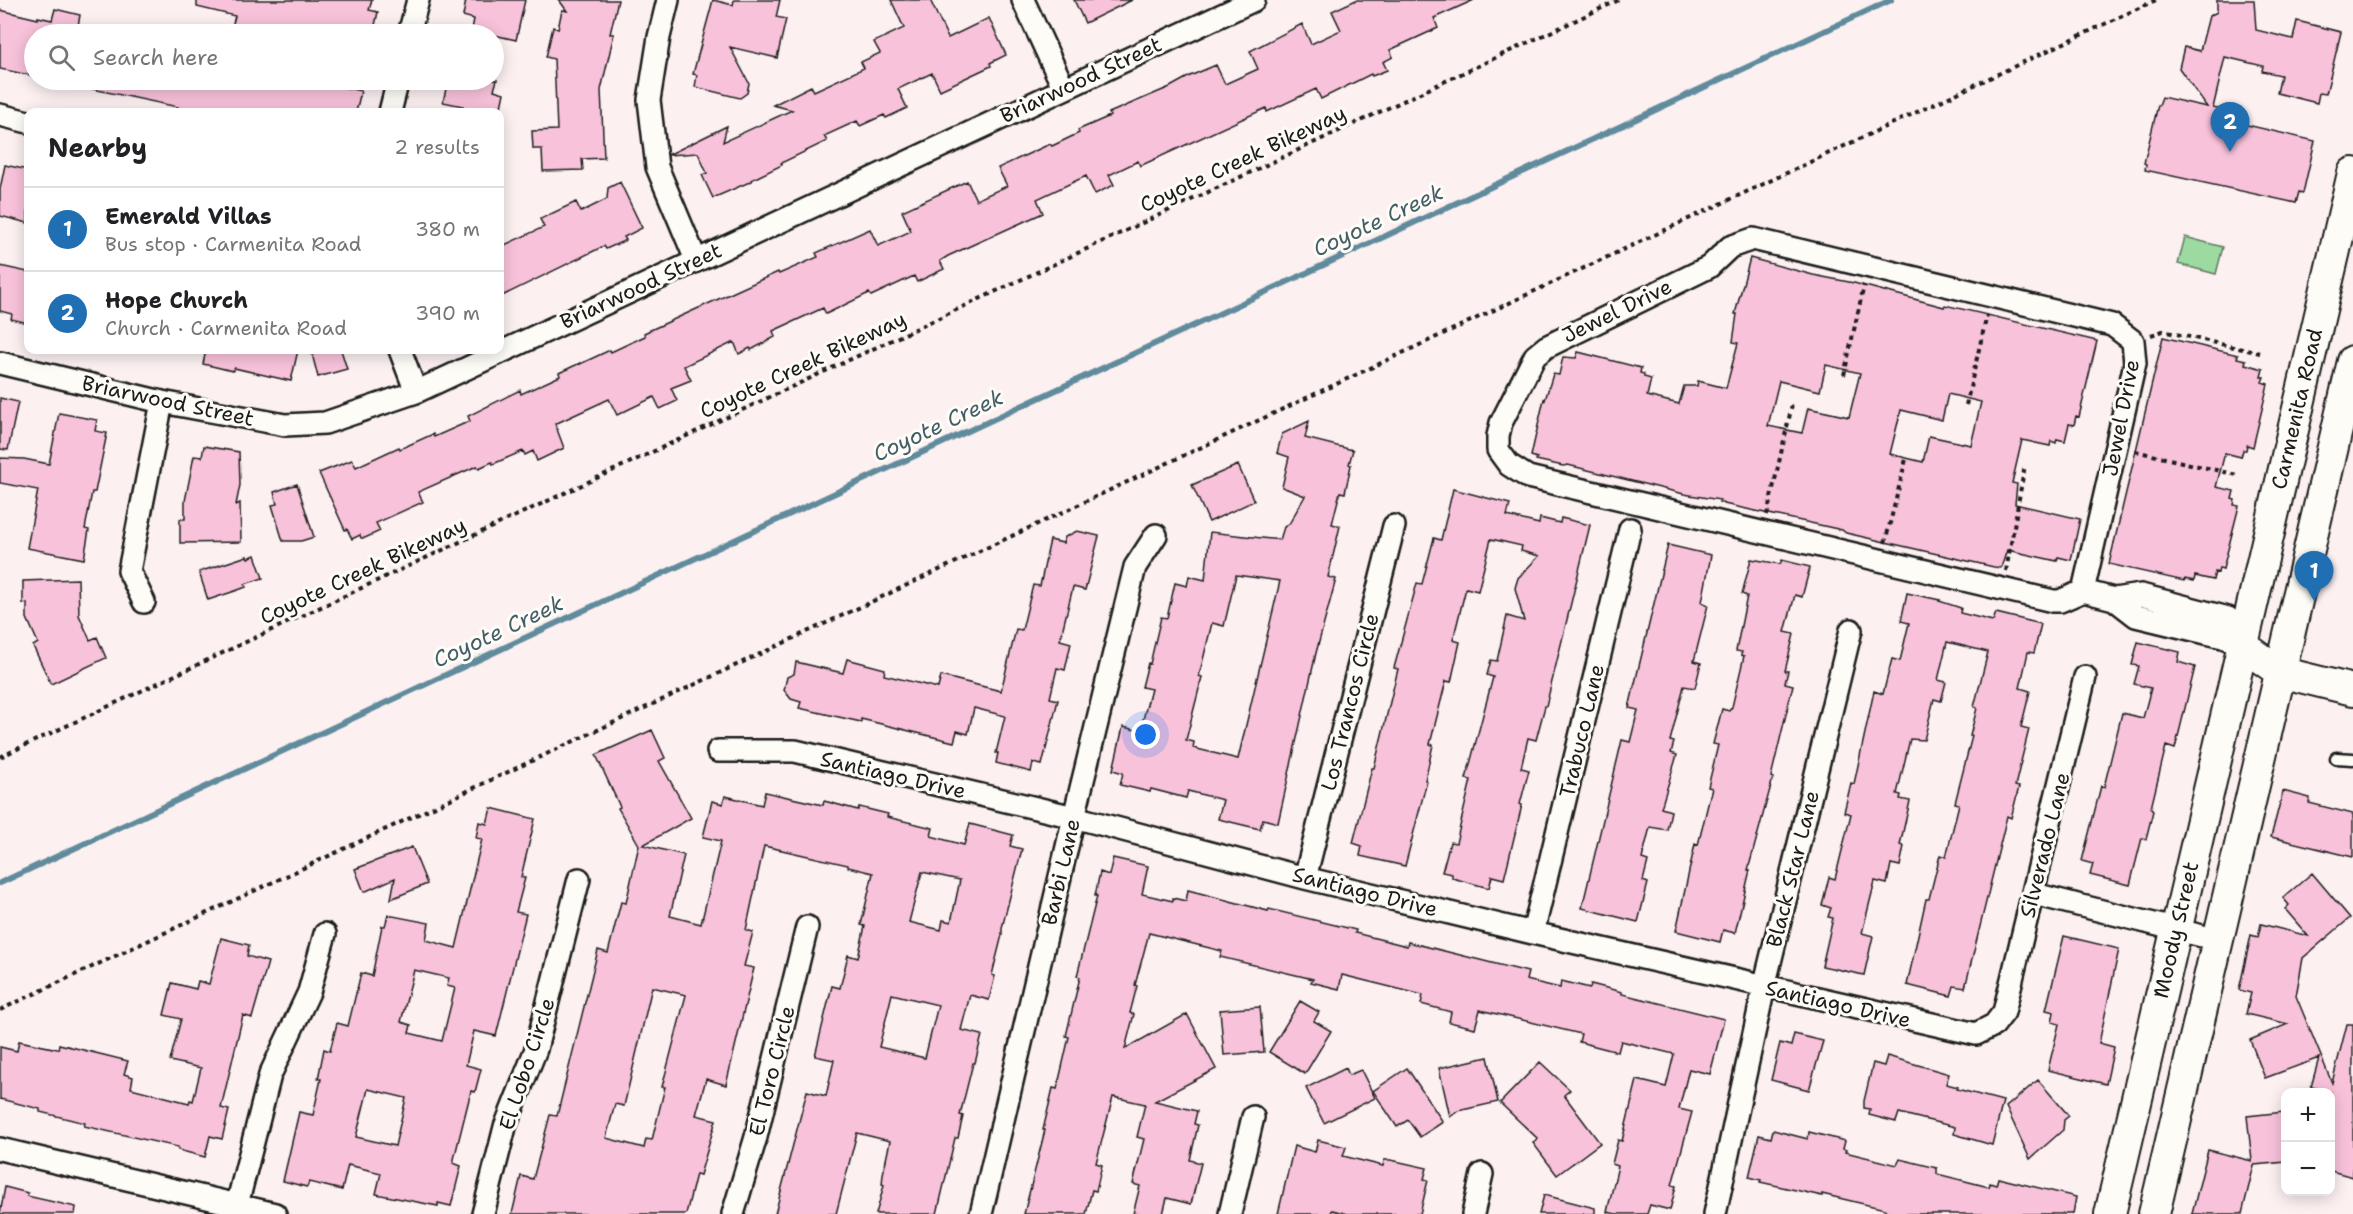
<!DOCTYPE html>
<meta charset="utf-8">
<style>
:root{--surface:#fff;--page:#f6f6f6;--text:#202124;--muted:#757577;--line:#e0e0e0;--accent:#1f6fb2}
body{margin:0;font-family:"Shantell Sans",sans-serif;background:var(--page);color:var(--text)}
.controls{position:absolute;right:18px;bottom:18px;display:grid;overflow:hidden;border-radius:12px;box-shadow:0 3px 15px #0003}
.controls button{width:54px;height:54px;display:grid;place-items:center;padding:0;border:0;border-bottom:2px solid var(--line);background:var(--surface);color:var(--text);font:30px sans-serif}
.you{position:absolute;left:1146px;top:735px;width:21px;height:21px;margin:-15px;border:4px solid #fff;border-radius:50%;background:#1a73e8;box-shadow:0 0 0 9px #1a73e833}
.badge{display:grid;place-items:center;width:39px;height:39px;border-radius:50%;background:var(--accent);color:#fff;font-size:20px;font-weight:700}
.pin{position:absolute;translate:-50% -50px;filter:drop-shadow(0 2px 3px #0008)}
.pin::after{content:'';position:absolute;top:32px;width:21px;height:18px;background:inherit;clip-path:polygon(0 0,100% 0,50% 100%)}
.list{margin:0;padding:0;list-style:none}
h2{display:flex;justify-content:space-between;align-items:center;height:78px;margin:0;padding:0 24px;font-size:26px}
h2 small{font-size:20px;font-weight:400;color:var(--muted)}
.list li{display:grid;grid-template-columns:39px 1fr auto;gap:18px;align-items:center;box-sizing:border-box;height:84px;padding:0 24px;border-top:2px solid var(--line)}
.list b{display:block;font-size:22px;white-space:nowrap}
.list p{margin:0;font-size:20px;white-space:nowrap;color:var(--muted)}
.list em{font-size:20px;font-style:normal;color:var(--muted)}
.icon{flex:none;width:33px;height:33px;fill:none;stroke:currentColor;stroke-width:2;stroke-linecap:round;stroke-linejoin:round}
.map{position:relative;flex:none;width:2353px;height:1214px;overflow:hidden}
.search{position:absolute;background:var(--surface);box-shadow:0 3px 15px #0003;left:24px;top:24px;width:480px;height:66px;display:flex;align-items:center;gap:15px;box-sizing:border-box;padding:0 21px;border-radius:33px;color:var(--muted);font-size:22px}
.panel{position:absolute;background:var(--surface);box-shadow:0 3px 15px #0003;left:24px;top:108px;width:480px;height:246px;border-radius:12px}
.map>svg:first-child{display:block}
.green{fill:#9ddaa2;stroke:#5c7b5f;stroke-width:1.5}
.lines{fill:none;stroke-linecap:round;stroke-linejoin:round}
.stream{stroke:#618b9c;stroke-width:6}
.building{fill:#f8c2db;stroke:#1c1c1c;stroke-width:1.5;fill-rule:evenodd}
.lane-casing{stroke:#1c1c1c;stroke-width:15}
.street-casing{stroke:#1c1c1c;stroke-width:26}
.secondary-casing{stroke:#1c1c1c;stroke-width:34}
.path{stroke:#1c1c1c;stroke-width:4;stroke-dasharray:4.5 4.5;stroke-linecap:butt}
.lane{stroke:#fdfcf7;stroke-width:10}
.street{stroke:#fdfcf7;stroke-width:21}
.secondary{stroke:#fdfcf7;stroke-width:30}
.labels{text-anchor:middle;stroke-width:6;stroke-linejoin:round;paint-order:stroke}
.street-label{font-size:21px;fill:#1c1c1c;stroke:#fdfcf7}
.water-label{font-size:22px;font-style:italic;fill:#445d67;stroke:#fdfcf7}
</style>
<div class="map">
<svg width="2353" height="1214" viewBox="0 0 2353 1214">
<rect width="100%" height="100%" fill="#fcf0f1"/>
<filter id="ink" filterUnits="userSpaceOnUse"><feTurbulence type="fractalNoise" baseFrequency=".0167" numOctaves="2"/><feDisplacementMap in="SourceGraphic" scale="12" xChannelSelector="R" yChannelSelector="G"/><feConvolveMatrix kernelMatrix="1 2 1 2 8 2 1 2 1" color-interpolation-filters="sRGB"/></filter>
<g filter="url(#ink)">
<path class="green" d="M2185,237l38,10 -7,27 -38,-10z"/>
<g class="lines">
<path class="stream" d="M0,883l1891,-883"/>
</g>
<path class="building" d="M197,0h175l-3,10 9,2 -5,22h-54l-40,-9 -3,9h-13l-31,-7 3,-11 -38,-9z
M466,0h59l-9,40 -44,-10 2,-11 -11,-3z
M559,0h59l-8,34h4l-13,56 3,68 -22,1 1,11 -40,1 -1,-22h-9l-1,-18 25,-1 -3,-71 -8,-2 7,-30 5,2 4,-19 5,1z
M713,0l20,5 1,-5h46l-4,17 10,2 -9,39 -47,-11 19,36 -2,10 -7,5 -45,-11 2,-12 -4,-1z
M891,0h39l18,38 41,-20 17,37 -16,8 1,3 -51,24 -8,-17 -34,16 9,19 -21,10 -2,-3 -24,11 -3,-5 -33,15 3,5 -46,22 1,2 -31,15 1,1 -39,17 -11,-23 5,-2 -9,-20 -30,2 59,-29 -4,16 69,-32 -19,-5 38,-19 3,5 50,-23 -3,-6 19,-9 -6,-11 30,-14z
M1074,0h58l-47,23z
M1356,0h118l-40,18 4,10 -48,22 3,7 -10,5 4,8 -15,6 -1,-2 -50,25 -5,-10 -49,23 -1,-4 -126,58 -2,-5 -29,14 5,10 -19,9 -9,-18 -49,23 6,14 -95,43 -8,5 4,8 -27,13 -3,-6 -43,20 -2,-3 -43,21 -3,-6 -50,23 2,6 -24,13 -1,-2 -11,6 -5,-12 -50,24 7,14 -20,8 6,13 -17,8 -6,-12 -37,18 -8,-16 -54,25 9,24 -27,13 -4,-10 -8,4 -2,-4 -30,13 -1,-2 -13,6 -2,-2 -59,26 5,10 -47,21 4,8 -15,7h-4l-1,-3 -8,4 -5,-10 -2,1 -26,-57 33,-13 4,7 43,-20 1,2 33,-15 1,3 36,-16 -2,-5 52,-26 1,4 39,-18 -1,-3 21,-10v1l30,-14 1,2 34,-16 -1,-3 134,-61 1,2 39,-17 -2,-4 54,-24 8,17 33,-15 -9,-20 65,-30 9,19 31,-14 -9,-18 52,-24 2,2 27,-13 -1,-3 32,-14 -1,-3 61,-26 20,-11 26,-11 9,19 33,-15 -8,-18 52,-27 9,20 30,-14 -9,-19z
M2217,0h37l2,30 37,9 4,-18 44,11 -15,62 -7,-1 -2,10 -40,-10 4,-18 -19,-4 1,-5 -38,-9 -12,51 18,4 -1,9 85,20 -12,52 -4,-1 -3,11 -151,-33 1,-6 -2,-1 14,-58h1l3,-8 45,10 -28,-39 5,-21 16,4 9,-35 8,-4z
M55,9l25,6 -2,11 8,1v7h-52v42l-34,-7v-59l38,9v-2l14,3z
M84,80h229l48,11 -5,21h-167l-12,-2 1,-3 -95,-20z
M448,80h49l-3,10 10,3 -4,19h-39l2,-6 -20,-4z
M5,165l23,5v53l-28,-7v-27z
M620,182l22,46 -18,9 2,3 -20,9 -2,-3 -104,51v-50l44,-20 -4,-8 36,-17 5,10 26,-13 1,-11z
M1750,258l63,17 41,8 90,24 1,-2 152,36 -18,76 -3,-1 -2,9 -5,-1 -4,17 -8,-2 -1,4 -5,-2 -1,5 -28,-6 -10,43 5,1 -2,20 65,15 -9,41 -13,-3 -1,4 -50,-11 -6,18 -7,-1 -148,-34 -4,-3 -118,-26 -5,-2 1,-2 -36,-6 -116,-29 -5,1 -27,-6 1,-2 -6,-2 13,-57 1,1 8,-26 6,1 4,-18 13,1 2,-6 63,16 -1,5 4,1v3l7,2 -4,17 32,8 5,-18h13l1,-5 28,7 12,-45 -5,-1 4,-28h-2zM1826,365l34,8 -11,44 -41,-9 -6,25 -34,-7 11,-45 41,10zM1948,394l33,8 -10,43 -42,-9 -6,26 -33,-8 11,-44 41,10z
M0,266l28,6v51l-17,-4 1,-5 -12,-3z
M2163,337l75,18 -1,3 9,2 -1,4 18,5 -2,8h3l-2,5 6,2 -15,63 -6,-2 -1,5h-3l-2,7 -16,-4 -9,34 18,4 -2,8 3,1 -1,5 5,1 -16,63 -4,-1 -1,5 -3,-1 -2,8 -18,-4 -1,5 -9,-2 -1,2 -75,-17z
M206,350h92l-7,31 -57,-13 -1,3 -30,-7z
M311,350h30l6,19 -29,8z
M0,398l18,4 -10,48 -8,-1z
M59,413l38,7 -2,11 12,2 -12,59h-3l-7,37 4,1 -5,29 -57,-11 11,-58 -38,-7v-25l24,1 25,5z
M1309,421l-4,17 48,12 -4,14 2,1 -6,28 -5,-1 -8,32 8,2 -12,51 8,2 -20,74 -38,170 -15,-4 -3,10 -42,-10 5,-19 -35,-9 -2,7 -35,-9 -1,3 -30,-7 3,-12 -10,-3 10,-43 17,4 11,-42 -9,-2 6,-24 2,1 11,-47 6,1 8,-35 12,3 2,-10 16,4 5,-48 70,8 4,-13 5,-3 16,-28 -23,-9 7,-30 -12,-4 5,-19zM1236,575l44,6 -42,178 -45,-11 1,-6 -8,-2 16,-63 -3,-1 13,-53 12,3z
M204,446l35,6 1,33 -4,20 4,-2 1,39 -61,1v-24h5v-18l9,-45 8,1z
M1238,465l16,36 -45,21 -17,-37z
M297,484l17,53 -13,4h-18l-11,-36 5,-1 -3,-12z
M1453,489l57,15 -3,12 32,8 1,-6 20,5 1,-5 29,7 -44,181h-1l-9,34 -8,-2 -7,30 8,2 -9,34 2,1 -18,74 -12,-3 -3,12 -37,-10v-4l-10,-2 8,-30 6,1 15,-63 -5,-1 27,-102 -6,-2 4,-15 6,1 10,-45 17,5 -9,-33 3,-10 21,-22 -18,-5 1,-5 -31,-7 -13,52 -12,-3 -13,52 7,2 -9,40 -5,-1 -16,63 3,1 -8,35 2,1 -22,85 -45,-10 2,-10 -9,-3 19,-75h2l24,-99 -4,-1 23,-85 5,1 12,-46 7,2z
M1077,531l22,5 -14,54 -12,-3 -13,53 11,3 -6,27 -8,-2 -7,30 8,2 -16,65 -9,-2 -2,9 -35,-9 2,-10h-2l9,-37 -31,-8 -6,26 -11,-3 -3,11 -93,-23v3l-62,-14 2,-6 -10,-3 -7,-9 3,-13 7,-3 2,-12 47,11 4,-14 38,10 -1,6 54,13 3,-12 60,15 15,-62 6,1 11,-45 7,1 10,-46 13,3 2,-6z
M1668,545l43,10 -9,47 6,3 -14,56 7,2 -6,25 -11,-2 -14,55 4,1 -3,11 6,2 -16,53 10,3 -4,19 -17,-3 -8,32 6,2 -5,20 5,2 -10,39 -56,-14 40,-168 8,2 8,-32 -9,-2z
M255,555l8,23 -18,6 1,3 -8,3 -30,10 -9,-28 48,-16 1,2z
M1751,559l29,5 2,-4 28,7 -8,30 -7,-2 -10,37 9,2 -9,37h3l-3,12 8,2 -22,92 2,1 -25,92h2l-15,63 -12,-3 -3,12 -44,-11 19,-87 3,1 14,-57 -4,-1 10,-42 -5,-1 9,-35 7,2 3,-4 12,-51 -3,-1 1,-3 -6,-1 11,-55 -5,-2z
M78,579l1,36 11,25 7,-3 9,21 -55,26 -18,-38 5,-3 -11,-25v-15l-4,1v-23z
M1907,593l33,7 -1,1 22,7 -1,5 33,8 3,-8 45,11 -7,29 -6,-1 -8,36 10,3 -9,36 8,2 -14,57 4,1 -8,31 -4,-2 -42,172 -11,-2 -3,10 -44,-11 19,-86h3l11,-44 6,2 13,-53 -4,-1 17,-67h-2l7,-28 -3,-1 14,-55 -41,-10 -9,38 8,2 -5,19 -7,-2 -10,41 -14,-1 -13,55 4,1 -1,4 10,2 -10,44 4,1 -4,20 -9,-2 -4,20 -12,-3 -13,52 11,3 -9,39 -42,-9 11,-48 -5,-1 3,-9 -9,-3 7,-28 6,2 16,-65 -7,-2 7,-29 3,1 20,-93 9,3 9,-35 8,2 9,-38 -8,-2z
M2138,642l42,10 -2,10 17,5 -20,82 -9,-3 -15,62 2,3 -7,28 -4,-1 -12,47 -40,-10 3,-11 -11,-3 19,-75 3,1 18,-74 21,5 8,-30 -17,-4 5,-18 -7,-1z
M652,730l13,28 -6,3 32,57 -48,27 41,10 -14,61 31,8 20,-83 -18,-4 9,-36 11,3 2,-8 37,9 3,-13 58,13 1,-4 34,9 1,-3 29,7 -1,3 46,11 -2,8 33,9 6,-21 43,11 -3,11 12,3 -20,79v7l-10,40 3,1 -6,24 -19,-5 -9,35 21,5 -7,28h-2l-13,52 3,1 -5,22h-3l-18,76h-61l8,-29 -2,-1 1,-10 7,-33 -33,-8 -21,81h-61l32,-123 19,5 8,-36 -19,-4 17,-70 8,2 8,-33 10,3 7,-32 -4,-1 12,-52 -25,-6v-2l-84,-19 -18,84 7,2 -9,34 10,2 -28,117 -20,-6 -10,36 20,5 -16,55 -4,-1 -10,40h-174l9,-38 12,3 17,-64 7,1 41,-166 10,3 13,-51 5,1 13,-58 -21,-37 2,-1 -24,-52zM922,872l38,8 -9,42 -8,-2 -2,10 -32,-8zM652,987l34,8 -24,92h3l-13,53 -6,-1 -2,9 -38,-10 9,-34 9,2zM892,994l46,11 -13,53 -46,-11z
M2283,791l27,7 -1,5 44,11v43l-82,-20z
M491,808l44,11 -14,58 4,1 -9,34 10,2 -30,122 -22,-5 -8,34 15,4 -6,23 -4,-1 -18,72 8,3 -10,40 -13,-3v3l-62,-12 5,-21 -33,-8 -6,25 -33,-8 -2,5 -24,-6 16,-69 14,3 8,-36h-3l6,-30 6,2 7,-28 11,3 13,-53 11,3 10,-50h3l3,-11 41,8 -3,17 30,8 26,-109 -6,-1 3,-16 8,2zM414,970l35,8 -2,8 8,2 -13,53 -33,-8 2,-8 -10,-3zM368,1089l38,9 -11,48 -39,-9z
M412,847l15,37 -36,15 4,-21 -31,14 -9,-23z
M1113,858l35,8 -6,28 31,7v-3l13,3 2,-11 80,21 1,-2 87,21 -1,3 52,13 1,-4 120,30 -2,8 34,8 1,-7 29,7 1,-4 31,8v2l102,25 -14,55 -21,-5 -10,40 13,3 -20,73 4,1 -6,24 -20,-5 -3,9h-31l-9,-2 11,-46 -6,-2 6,-24 4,1 15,-61 29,7 8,-33 -53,-13 -3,11 -39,-10 2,-8 -101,-24 -5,18 -26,-6 2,-10 -30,-8 2,-9 -81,-20 -3,14 -28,-7 2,-3 -93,-22 2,-6 -73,-18 -14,52 2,1 -7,27 4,1 -9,35 62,-35 29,55 -61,32 42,10 -3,13 4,1 -8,35 11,3 -10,41 -24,-6 -4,16h-30l7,-28 -7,-2 11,-45 -7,-2 8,-33 -32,-7 -17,66 6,2 -6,26 -4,-1 -6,24h-62l21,-84h-2l10,-42 4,1 12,-52 -3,-1 14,-59 -3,-1 20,-80h-2l5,-24 9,3z
M2312,873l38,45 -47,40 -7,38 36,87 15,-59h6v153l-22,-6v-79l-20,-5 8,-29 -54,20 -15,-38 38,-16 -42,-10 5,-21 -12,-3 12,-55 7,2 3,-13 47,12 -23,-27 4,-4 -6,-7z
M2064,936l55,13 -20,94 15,4 -8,37 -58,-14 11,-46 -7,-2 2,-10 -8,-2z
M221,938l28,7 -2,11 21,6 -16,56 -9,-3 -22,93 8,2 -7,29 -12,-3 -5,21 -27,-7v-3l-94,-21 1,-3 -45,-11v-3l-40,-10v-52l17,4 2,-10 39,8 1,-5 69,17 -4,13 9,3 -2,11 58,15 1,-3 3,1 8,-33 -31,-7 11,-42 -17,-4 8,-32 24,6 2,-8 11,3z
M1300,1001l19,11 -5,9 17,10 -26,43 -36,-22z
M1260,1007l4,45 -40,3 -4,-45z
M1794,1034l29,7 -14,49 -38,-10 9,-37 11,3z
M1887,1056l62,18 -3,10 12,3 -1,2 46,12 -11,44 -38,-11 1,-7 -56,-14 -3,9 -27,-7 1,-6 -6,-1v-7l9,-38 11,3z
M1488,1057l10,45 -40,9 -8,6 -11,-49z
M1540,1062l30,28 -6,5 36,48 -43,32 -24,-32 5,-4 -38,-36z
M1346,1068l3,7 12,-5 14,28 -51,25 -18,-35z
M1407,1068l36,54 -23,15 -12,-17 -11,7 -24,-36z
M2038,1080l31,36 -5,4 -1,10 -33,29 -24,-52z
M2284,1112l2,50 -32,3 -12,49h-50l16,-64 44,11 -5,-45z
M1773,1130l35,9 1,-7 36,9 -2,8 3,1 -1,2 52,13 3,-6 37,9v6l52,13 1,-4 6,2 2,-7 78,19 -3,17h-177l-11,-3v-2l-63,-15v2l-62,-14 1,-2 -12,-3 10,-42 12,3z
M1318,1140l28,7 -3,9 40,10 1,-6h7l36,8 -3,11 4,1 -8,34h-72l-16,-4 -1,4h-53l16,-68 21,6z
M5,1187l23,6 -1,3 49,11 -1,7h-75z
M1544,1195l51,13v6h-56z"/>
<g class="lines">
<defs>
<path id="lane" d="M2336,758l17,1"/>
<path id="street" d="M668,0l-9,37 -10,63 8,67 39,93
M1023,0l41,89
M409,34l9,-34
M390,112l8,-32
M0,115l28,7
M400,350l16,42
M0,363l162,39 123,23 40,-2 91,-31 838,-392
M2083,591l52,-228 -2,-22 -21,-16 -359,-86 -23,8 -21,20 -163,80 -11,9 -34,67 -3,13v14l11,15 19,12 525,124h7l23,-10 31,8 27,-4 87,23 14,27
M2114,599l22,17 87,21 19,8
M144,602l-15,-31 33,-169
M718,751h77l279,66 231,61 228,55 443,101 18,-9 10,-13 81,-335
M1305,878l89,-352
M2034,894l184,46
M1533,933l97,-404
M0,1149l275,65
M237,1205l33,-130 39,-83 16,-58
M483,1214l22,-87 31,-78 43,-170
M733,1214l23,-77 51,-210
M981,1214l93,-397 61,-250 21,-32
M1230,1214l23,-97
M1473,1214l9,-40
M1715,1214l49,-227 87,-357"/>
<path id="secondary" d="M2242,645l38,27 73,18
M2110,1214l243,-1041
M2154,1214l199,-853"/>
</defs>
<use href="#lane" class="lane-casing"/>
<use href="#street" class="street-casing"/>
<use href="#secondary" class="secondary-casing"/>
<path class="path" d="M2151,335l12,-4 97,22
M1844,375l20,-90
M1966,405l21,-90
M2135,451l102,24
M1767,515l25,-110
M1885,543l21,-84
M2006,571l19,-106
M0,757l1619,-757
M0,1010l2156,-1010"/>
<use href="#lane" class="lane"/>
<use href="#street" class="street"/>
<use href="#secondary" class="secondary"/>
</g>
</g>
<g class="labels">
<g class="street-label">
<text transform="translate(1081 80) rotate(-25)" y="7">Briarwood Street</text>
<text transform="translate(1243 159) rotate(-25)" y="7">Coyote Creek Bikeway</text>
<text transform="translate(641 286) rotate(-25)" y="7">Briarwood Street</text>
<text transform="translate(1617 311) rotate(-26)" y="7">Jewel Drive</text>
<text transform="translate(803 365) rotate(-25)" y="7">Coyote Creek Bikeway</text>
<text transform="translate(168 401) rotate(12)" y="7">Briarwood Street</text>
<text transform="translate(2297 409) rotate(-77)" y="7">Carmenita Road</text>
<text transform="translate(2121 418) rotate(-79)" y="7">Jewel Drive</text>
<text transform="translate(363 571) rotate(-25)" y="7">Coyote Creek Bikeway</text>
<text transform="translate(1350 702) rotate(-76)" y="7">Los Trancos Circle</text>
<text transform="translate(1582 731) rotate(-77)" y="7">Trabuco Lane</text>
<text transform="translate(893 775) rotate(13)" y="7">Santiago Drive</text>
<text transform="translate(2045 845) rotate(-76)" y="7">Silverado Lane</text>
<text transform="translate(1793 869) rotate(-76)" y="7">Black Star Lane</text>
<text transform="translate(1061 872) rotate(-77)" y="7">Barbi Lane</text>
<text transform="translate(1365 892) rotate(14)" y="7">Santiago Drive</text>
<text transform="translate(2176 930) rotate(-77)" y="7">Moody Street</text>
<text transform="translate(1838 1004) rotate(13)" y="7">Santiago Drive</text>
<text transform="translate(527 1064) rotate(-72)" y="7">El Lobo Circle</text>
<text transform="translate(772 1071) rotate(-76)" y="7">El Toro Circle</text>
</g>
<g class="water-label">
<text transform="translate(1378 220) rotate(-25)" y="8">Coyote Creek</text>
<text transform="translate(938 425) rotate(-25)" y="8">Coyote Creek</text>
<text transform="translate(498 631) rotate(-25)" y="8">Coyote Creek</text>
</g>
</g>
</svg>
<div class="controls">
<button>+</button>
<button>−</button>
</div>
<div class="you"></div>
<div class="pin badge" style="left:2314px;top:601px">1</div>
<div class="pin badge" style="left:2230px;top:152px">2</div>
<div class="search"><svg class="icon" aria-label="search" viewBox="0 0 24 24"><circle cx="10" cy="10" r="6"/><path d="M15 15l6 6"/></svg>Search here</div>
<section class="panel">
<h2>Nearby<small>2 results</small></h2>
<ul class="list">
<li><span class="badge">1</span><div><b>Emerald Villas</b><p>Bus stop · Carmenita Road</p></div><em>380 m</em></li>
<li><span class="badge">2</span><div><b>Hope Church</b><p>Church · Carmenita Road</p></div><em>390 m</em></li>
</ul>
</section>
</div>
